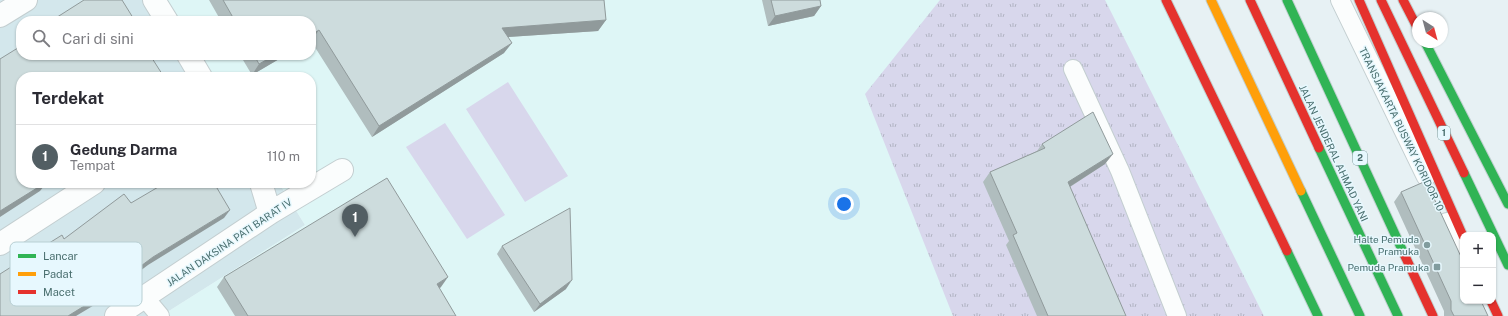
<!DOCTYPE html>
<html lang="id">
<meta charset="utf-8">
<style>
:root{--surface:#fff;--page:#f2f2f3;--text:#2b2b33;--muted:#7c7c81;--line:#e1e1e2;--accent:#525e63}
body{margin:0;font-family:"Public Sans",sans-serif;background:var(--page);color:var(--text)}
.controls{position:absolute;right:12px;bottom:12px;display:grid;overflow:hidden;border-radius:8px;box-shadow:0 1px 3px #0004}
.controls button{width:36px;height:36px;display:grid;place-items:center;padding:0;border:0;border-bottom:1px solid var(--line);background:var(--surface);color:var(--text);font:20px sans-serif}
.compass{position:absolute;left:1412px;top:12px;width:36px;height:36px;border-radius:50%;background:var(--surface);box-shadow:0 1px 3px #0004;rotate:144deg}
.you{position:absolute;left:844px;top:204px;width:14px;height:14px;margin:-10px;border:3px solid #fff;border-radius:50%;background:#1a73e8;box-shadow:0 0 0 6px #1a73e833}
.badge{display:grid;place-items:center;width:26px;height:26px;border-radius:50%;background:var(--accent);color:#fff;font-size:13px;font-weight:700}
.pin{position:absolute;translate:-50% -33px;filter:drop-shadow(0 1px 2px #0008)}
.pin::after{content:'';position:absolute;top:21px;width:14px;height:12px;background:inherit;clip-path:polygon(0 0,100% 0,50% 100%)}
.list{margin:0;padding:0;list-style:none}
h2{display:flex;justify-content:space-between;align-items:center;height:52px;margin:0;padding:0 16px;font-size:17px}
h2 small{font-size:13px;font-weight:400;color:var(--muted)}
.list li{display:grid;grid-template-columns:26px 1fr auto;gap:12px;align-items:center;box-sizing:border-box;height:64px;padding:0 16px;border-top:1px solid var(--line)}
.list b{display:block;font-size:15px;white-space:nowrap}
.list p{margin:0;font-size:13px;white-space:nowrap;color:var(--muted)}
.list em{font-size:13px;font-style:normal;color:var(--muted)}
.icon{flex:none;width:22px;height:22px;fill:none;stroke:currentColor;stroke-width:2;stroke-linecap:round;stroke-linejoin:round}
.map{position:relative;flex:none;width:1508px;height:316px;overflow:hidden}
.search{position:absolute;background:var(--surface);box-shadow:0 1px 3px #0004;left:16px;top:16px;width:300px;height:44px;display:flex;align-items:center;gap:10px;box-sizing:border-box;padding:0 14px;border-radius:16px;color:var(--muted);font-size:15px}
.panel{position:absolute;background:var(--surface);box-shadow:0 1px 3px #0004;left:16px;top:72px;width:300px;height:116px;border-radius:16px}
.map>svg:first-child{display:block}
.residential{fill:#d3e7ec}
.commercial{fill:#def6f6}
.park{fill:url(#park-tufts)}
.garden{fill:#d8d7ec}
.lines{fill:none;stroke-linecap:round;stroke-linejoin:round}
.lane-casing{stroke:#c3ced0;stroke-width:20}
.street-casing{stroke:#c3ced0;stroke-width:24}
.fast-casing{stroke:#c1d0d0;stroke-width:11}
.slow-casing{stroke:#c1d0d0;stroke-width:11}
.jam-casing{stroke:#c1d0d0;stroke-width:11}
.lane{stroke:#fbfdfd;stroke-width:18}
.street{stroke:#fbfdfd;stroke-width:22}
.fast{stroke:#30b455;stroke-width:9}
.slow{stroke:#ff9f0a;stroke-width:9}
.jam{stroke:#e5322d;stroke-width:9}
.wall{fill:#b0bdbe}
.shaded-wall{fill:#909a9b}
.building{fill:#cddcdd;stroke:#909a9b}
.poi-dot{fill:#819c9e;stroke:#e7f8fe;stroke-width:1.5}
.labels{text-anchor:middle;stroke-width:3;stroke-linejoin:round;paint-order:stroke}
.shield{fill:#e7f8fe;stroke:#79989a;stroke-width:1}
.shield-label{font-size:9px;font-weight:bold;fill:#4a6f6f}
.street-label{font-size:10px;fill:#4a6f6f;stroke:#e7f8fe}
.poi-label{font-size:10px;fill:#4a6f6f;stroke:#e7f8fe;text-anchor:end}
.key{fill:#e7f8fe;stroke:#b8cfd3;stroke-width:1}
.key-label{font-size:11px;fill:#4a6f6f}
</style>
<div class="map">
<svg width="1508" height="316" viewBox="0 0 1508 316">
<defs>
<pattern id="park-tufts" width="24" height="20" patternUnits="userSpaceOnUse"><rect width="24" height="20" fill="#d8d7ec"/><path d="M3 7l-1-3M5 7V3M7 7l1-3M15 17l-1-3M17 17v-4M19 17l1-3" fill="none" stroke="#b1b3c3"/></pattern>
</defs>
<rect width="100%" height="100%" fill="#e7f1f4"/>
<path class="residential" d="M0,0h165l13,21h-157v34h178l14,22h-192v106h258l26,42 -144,91h-161z"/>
<path class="commercial" d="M165,0h998l150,316h-1152l144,-91 -26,-42h32v-106h-98l-14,-22h112v-34h-133z"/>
<path class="park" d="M940,0h165l159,316h-311l-88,-222z"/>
<path class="garden" d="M508,82l60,94 -43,26 -59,-93z
M445,123l60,92 -38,24 -61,-92z"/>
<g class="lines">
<defs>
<path id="lane" d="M1340,0l86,177
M1073,69l47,102 57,145
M1447,222l16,36
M145,298l15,18"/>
<path id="street" d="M154,0l13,21
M0,16l26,-16
M188,55l13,22
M261,183l9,30
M0,244l94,-61
M116,316l154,-103 72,-43"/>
<path id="fast" d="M1287,0l118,256
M1425,42l83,162
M1319,148l79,168
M1464,173l44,92
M1301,191l59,125
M1287,251l31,65"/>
<path id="slow" d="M1211,0l90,191"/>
<path id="jam" d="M1166,0l121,251
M1250,0l69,148
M1359,0l104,236
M1381,0l83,173
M1403,0l15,29
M1405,256l28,60
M1491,301l7,15"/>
</defs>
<use href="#lane" class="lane-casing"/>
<use href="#street" class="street-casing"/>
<use href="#fast" class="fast-casing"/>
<use href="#slow" class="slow-casing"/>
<use href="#jam" class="jam-casing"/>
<use href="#lane" class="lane"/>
<use href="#street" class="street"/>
<use href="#fast" class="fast"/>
<use href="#slow" class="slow"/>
<use href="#jam" class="jam"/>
</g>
<path class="wall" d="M209,0h395l2,20 -8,11 -90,6 -4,16 -132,84 -61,-96v-20h-90z
M762,0h58l1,6 -7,10 -46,10z
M240,55h46l-34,20z
M1042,144l63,20 -35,23 56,129h-89l-31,-71 3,-4 -26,-59 7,-10 47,-21z
M1401,192l87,124h-44v-5l-50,-109z
M502,246l64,43 -32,23 -37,-58z
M224,277l217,10 -2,2 17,27h-221l-18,-29z"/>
<path class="shaded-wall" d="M821,6l-7,10 -46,10 7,-10z
M606,20l-8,11 -103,7 7,-10z
M319,30l-8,11v-6z
M512,43l-8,10 -132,84 7,-11z
M275,55h11l-34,20 7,-11z
M1113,154l-8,10 -45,29 8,-11z
M43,183h5l-4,3 -4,5 -40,26v-6z
M230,210l-6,8 -76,47 -52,39 -20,12h-8l85,-59z
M448,277l-7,10 -11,7 7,-10z
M572,280l-6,9 -32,23 6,-8z"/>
<path class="building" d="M84,0h38l13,21h-84z
M223,0h381l2,20 -104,8 10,15 -133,83 -60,-96 -8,5v-14h-76z
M771,0h49l1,6 -46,10z
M21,46v9h129l14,22h-143v106h24l-45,28v-152z
M254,55h21l-16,9z
M1093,112l20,42 -45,28 58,134h-78l-35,-81 4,-2 -27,-61 55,-24 -3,-4z
M387,178l61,99 -11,7 19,32h-208l-24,-39z
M1426,181l37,80v40h18l7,15h-34l-3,-6v-9l-50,-109z
M165,183h49l16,27 -77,47 -51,38 -34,21h-68v-42l62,-39 2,4 60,-45 7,9z
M570,208l2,72 -32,24 -38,-58z"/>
<g class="poi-dot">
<circle cx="1427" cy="245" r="4"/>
<rect x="1433" y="263" width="8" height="8" rx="2"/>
</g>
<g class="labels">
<g class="shield">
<rect x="1438" y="126" width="12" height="14" rx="3"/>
<rect x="1353" y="151" width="14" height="14" rx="3"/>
</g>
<g class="shield-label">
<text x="1444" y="136">1</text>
<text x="1360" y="161">2</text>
</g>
<g class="street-label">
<text transform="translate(1402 129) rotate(64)" y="4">TRANSJAKARTA BUSWAY KORIDOR 10</text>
<text transform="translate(1334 153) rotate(65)" y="4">JALAN JENDERAL AHMAD YANI</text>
<text transform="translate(229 242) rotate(-34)" y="4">JALAN DAKSINA PATI BARAT IV</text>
</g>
<g class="poi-label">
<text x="1419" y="243">Halte Pemuda<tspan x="1419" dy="12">Pramuka</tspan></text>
<text x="1429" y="271">Pemuda Pramuka</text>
</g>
</g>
<rect x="10" y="242" width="132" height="64" rx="6" class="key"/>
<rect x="18" y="254" width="18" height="4" fill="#30b455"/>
<rect x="18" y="272" width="18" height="4" fill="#ff9f0a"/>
<rect x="18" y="290" width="18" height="4" fill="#e5322d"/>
<g class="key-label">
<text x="43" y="260">Lancar</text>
<text x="43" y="278">Padat</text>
<text x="43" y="296">Macet</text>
</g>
</svg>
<div class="controls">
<button>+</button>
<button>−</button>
</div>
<svg class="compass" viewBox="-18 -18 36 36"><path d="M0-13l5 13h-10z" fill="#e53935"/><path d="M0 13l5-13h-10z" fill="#7c7c81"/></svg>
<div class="you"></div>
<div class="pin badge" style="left:355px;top:237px">1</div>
<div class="search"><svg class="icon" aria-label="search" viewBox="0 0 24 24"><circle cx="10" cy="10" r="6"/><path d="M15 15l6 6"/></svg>Cari di sini</div>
<section class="panel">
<h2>Terdekat<small></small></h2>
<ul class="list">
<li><span class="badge">1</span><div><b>Gedung Darma</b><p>Tempat</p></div><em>110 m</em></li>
</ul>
</section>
</div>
